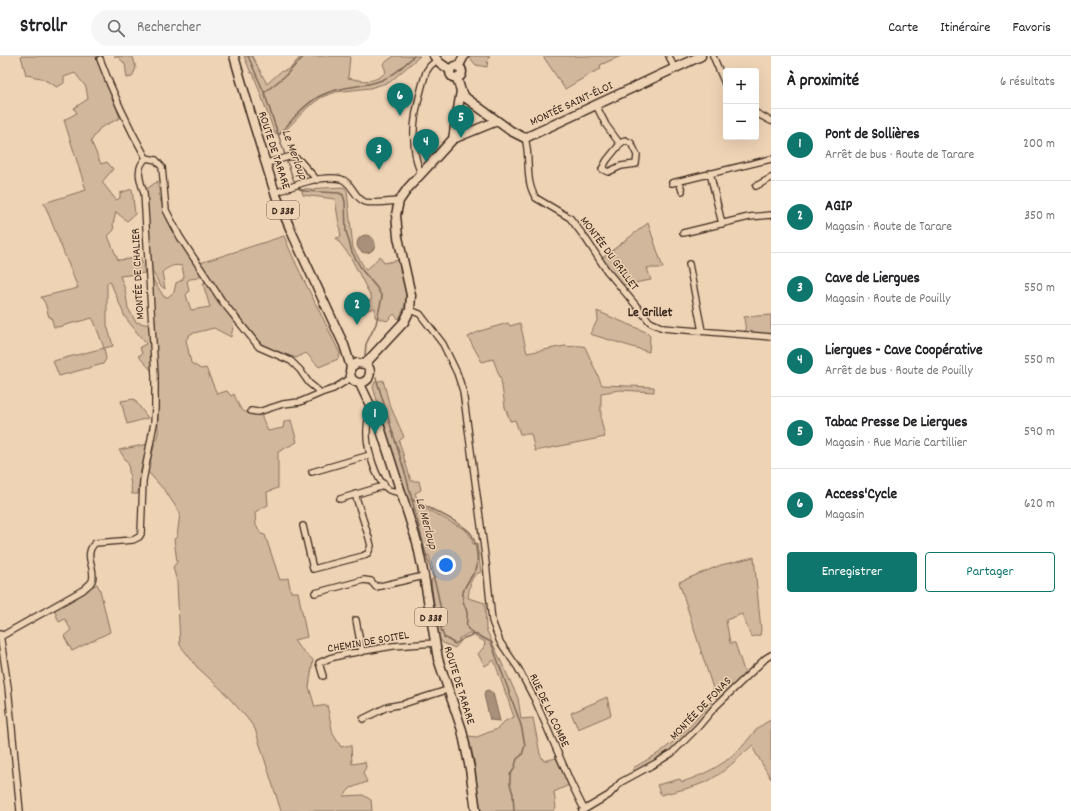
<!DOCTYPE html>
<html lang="fr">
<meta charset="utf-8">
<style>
:root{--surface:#fff;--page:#f6f6f6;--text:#202124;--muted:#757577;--line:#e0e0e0;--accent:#0f766e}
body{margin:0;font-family:Dekko,sans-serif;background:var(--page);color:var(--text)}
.controls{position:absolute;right:12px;top:12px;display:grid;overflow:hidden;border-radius:4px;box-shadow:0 4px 16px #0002}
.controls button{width:36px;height:36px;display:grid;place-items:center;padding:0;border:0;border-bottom:1px solid var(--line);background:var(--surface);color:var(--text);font:20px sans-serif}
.you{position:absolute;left:446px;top:509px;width:14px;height:14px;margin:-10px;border:3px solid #fff;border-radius:50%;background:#1a73e8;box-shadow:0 0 0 6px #1a73e833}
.badge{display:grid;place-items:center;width:26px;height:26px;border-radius:50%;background:var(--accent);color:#fff;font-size:13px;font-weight:700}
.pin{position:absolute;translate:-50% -33px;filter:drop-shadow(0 1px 2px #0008)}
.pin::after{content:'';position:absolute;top:21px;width:14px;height:12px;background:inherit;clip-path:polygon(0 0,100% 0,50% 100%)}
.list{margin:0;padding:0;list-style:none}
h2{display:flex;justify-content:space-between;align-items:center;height:52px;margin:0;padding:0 16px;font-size:17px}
h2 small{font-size:13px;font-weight:400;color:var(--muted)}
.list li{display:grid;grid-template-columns:26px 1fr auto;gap:12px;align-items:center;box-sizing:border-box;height:72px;padding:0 16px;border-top:1px solid var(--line)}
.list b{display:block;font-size:15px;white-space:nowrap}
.list p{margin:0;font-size:13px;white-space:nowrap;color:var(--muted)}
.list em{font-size:13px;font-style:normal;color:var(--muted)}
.actions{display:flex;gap:8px;padding:12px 16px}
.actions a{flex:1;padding:9px 0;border:1px solid var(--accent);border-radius:4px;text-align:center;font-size:14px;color:var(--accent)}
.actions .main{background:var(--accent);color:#fff}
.icon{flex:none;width:22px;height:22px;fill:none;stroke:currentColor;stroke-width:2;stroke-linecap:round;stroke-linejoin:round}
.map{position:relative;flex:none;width:771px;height:755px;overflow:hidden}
header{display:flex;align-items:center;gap:24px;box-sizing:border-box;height:56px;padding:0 20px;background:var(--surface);border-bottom:1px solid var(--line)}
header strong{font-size:19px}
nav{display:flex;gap:22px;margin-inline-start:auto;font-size:14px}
.search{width:280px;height:36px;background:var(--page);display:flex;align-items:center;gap:10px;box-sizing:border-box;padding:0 14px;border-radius:22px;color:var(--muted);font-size:15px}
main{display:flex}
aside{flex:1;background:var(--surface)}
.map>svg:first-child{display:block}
.green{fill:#d1b79c;stroke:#86705d}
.water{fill:#a8907a;stroke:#7c6755}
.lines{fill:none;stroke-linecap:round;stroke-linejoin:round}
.stream{stroke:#7c6755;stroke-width:1.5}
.street-casing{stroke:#3b2a1e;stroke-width:8}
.secondary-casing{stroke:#3b2a1e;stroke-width:11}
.primary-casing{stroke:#3b2a1e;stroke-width:11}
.street{stroke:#efd3b5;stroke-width:5.5}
.secondary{stroke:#efd3b5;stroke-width:8}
.primary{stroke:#efd3b5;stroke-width:8}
.labels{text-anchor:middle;stroke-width:3;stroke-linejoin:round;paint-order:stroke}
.shield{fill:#efd3b5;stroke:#715d4b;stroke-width:1}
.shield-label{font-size:11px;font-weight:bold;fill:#3b2a1e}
.street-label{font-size:12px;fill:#3b2a1e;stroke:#efd3b5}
.water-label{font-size:13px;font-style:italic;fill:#513e30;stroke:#efd3b5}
.neighbourhood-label{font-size:13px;font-weight:bold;fill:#3b2a1e;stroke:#efd3b5}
</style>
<header>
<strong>Strollr</strong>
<div class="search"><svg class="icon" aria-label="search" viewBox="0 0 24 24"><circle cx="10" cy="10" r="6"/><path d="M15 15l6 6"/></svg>Rechercher</div>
<nav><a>Carte</a><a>Itinéraire</a><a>Favoris</a></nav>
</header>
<main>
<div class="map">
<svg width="771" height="755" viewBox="0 0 771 755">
<rect width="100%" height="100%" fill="#efd3b5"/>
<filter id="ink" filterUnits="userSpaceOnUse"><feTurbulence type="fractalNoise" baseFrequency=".025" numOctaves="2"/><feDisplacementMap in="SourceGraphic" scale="8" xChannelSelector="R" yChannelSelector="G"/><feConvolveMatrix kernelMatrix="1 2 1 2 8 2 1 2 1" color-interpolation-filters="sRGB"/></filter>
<g filter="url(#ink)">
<path class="green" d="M21,0h83h-2l-3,4 21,58 -20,10 -9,13 10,23 6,-2 6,7 -11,13 14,18 4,-2v-5l12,-4 3,25 -8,7 -11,-9 -3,12 1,6 -6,6 10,24 23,-2 4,15 -25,3 5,13 3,19 8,14 13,3 4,47 -15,-16 4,-2 -2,-7 6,-3 -21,-27 -15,-36 -3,2v42l6,21 -9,2 2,11 -3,5 -44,12 -6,-15 51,-13 -10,-27 -2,-3 -34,9h-4l-3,-10h-2l-4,-14 -4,-6 37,-9 -34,-85 42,-13 -22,-70 13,-7 -3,-5 14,-9 -2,-12 -11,-14 -11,4v6l-7,4 -16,-9 -15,-3z
M114,0l19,1 3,11 -4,9 -5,1 -2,-14 -7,-7z
M244,0h8l15,28 13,-12 10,-3 11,-13h49l-2,22c16,3 25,6 38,-6l-3,-8 11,-8h26l-30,26 -20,6 -34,4 -14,5 -14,10 -25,26 -8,1 -22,-61h-2z
M468,0h22l-2,2 -1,9 -11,-2z
M543,0h78l-21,9 1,4 -9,4 -27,16z
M158,125c-1,30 27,68 43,93l-3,4 -8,1 -3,2 2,10 -3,4 5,15 19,-3 -7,-23 2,-3 29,41 -3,15 -17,-9 -24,6 -4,6 5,23 10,6 5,-1 11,26 10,-3 4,5 3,-2c6,15 7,21 26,19l8,18 15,-3 1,-6 7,-2 6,22 -19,10v36l-11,4 1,13 -13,7 1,13 5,9 4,1 15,45 8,-2 3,14h7l9,45 -13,3 3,5 16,15 -4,27 6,20 12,-2 6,29 8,13 10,-2 1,19 13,-2 1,5 -3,6 4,9 -16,6 -8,8 20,-1 8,5 1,11h-91l-26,-82 -8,-11 -25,-28 -25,-23 -17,-22 -3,-63 -4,-15 4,-5 -3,-23 3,-2 3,-24 -14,-21 -19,-21 11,-38v-58l-7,-99 13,21h4l6,-5 2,-9 6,-3 2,-4 -2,-10c-9,-2 -13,1 -20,6l3,17 -5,-4 -8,-14 -7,-81z
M344,131l3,4 6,57 11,19 2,2 5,-3 9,-10 4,7 15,-3c3,15 10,33 5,48 -1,4 -4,8 -5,12l-5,-6 -7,7 -12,-4v-9l-11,3v-7l8,-5 -22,-43 -14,-18 5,-1 -6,-38 -32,-4 -1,-3 2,-3z
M648,167l15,45h-16l4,12 -28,5 -22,-26z
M284,180c16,40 38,78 56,118l-2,5 -19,8 -13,-14 -10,5 -5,-2 -27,-9 -42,-51 -22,-33z
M597,255l49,21 4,4 -1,16 -59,-18 8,-15z
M771,259v20l-25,-2 -2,-16z
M508,267l2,3 10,-3 7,30 38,-7c7,2 14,-2 20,1l17,38 52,2v5l-34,-2 -19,3v27l4,17 -70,14 -4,-17h-11l-5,-14 -5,1 -5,-14 -4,-27 -8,-21 -11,3 -14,-25 12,-6z
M383,324l6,23 15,34 -5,4 12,40h8l2,9 -6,3 4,12 47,25 6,8 1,6 4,-1 4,29c-12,3 -11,16 -13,26l17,5 1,26 32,69 3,21 12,-1 7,36 4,7 12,-3 13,27 -15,7 2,16 -3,3h-73l-6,-51 -6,-24 9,1 20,-8 8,-8 9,-4 -20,-57 -9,6 -7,-12 6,-7 1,-5 -16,-9 -11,6 3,2 -6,7 -12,-5 -5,-6 -7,-57 4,-2 -6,-23 -5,2 -51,-170 2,-5z
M134,343l14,19 -21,6 -6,-23z
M148,388l-7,26 -3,24h-6l-4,-31 -9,-13z
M754,501l7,73 -1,5 -9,2 -9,-23 -16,6 4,23h5l10,31 -28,27 -38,-119 42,-17z
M97,528l3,6 10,42 -38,19 -8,-15 7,-6 -6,-11 -6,3 -5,-13z
M607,641l4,18 -33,14 -7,-16z
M711,645l2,5c-12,15 -25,31 -41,44 -11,9 -24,15 -37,22l-2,-4c10,-6 20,-11 30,-18 17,-13 35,-31 48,-49z
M771,664v59l-17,-29 -1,-5c-14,12 -30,29 -47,37 -14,6 -30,9 -45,13l-4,-10 23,-6 2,3c21,-7 38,-15 55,-30 13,-12 16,-24 34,-32z"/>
<path class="water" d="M357 188a9 9 0 1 1 18 0a9 9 0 1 1-18 0Z
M488,634l5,3 7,28 -10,-1 -6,-25 1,-4z"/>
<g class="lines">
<path class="stream" d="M248,0l16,36 21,63
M265,36l20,-16 19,-20
M279,79c12,-14 26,-32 43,-40 19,-10 41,-7 60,-15 13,-5 22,-15 32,-24
M286,103l9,25
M296,131l8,4 35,2 4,2 2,7 1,29 6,21 10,18 15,18 5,9 -6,27 -10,20 -1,12
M376,322l30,98 19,75 11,35 5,24v19l3,8 11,7 9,-6 11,-4 16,8 30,83 4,20 -3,10 -5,4 -3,10 -4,6v9l3,10 1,17
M411,443c13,7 55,25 61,36 4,7 8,30 3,36 -4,7 -10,13 -12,22 -2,12 3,11 4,20 1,11 -5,14 8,21"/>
<defs>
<path id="street" d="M669,0l5,12
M713,0l13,30
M100,3c13,35 28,67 46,99
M596,49l10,20 14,19 -13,16 -5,9 6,3 13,-6 15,-2 1,-9 -6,-12 -6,-3 -5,4
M756,57l15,8
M525,82c6,19 -1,43 11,60l34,20 16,21 21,32 43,51 13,6 11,1 97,8
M267,107l25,-7 8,5 17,19
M710,117l12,51
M421,118c-14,-33 -5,-69 5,-102l4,-6 7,-6
M679,125l3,10
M672,127l99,-24
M756,130l15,-8
M275,137c20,-8 45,-18 66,-14 11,3 13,19 24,23 6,2 27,-1 34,-1
M683,177l66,-16 22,-2
M689,208l13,67
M410,254l10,4 23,30 14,29 6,18 23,172 6,58 8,21 18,26 17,32 36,83 13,26
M372,353c-3,6 -5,14 -5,21 -1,15 8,51 22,60 3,1 9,2 12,3
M251,355l7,1 25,-8 17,-2 21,-9
M312,416l58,-17
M340,443l40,-12 4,-3
M303,470l10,43 50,-13 5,-3 3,-7 -2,-8 -14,-44
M315,537l49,-13 7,1 5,6 48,-11
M356,564l6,32
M0,578l8,53 12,124
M0,581l83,-47c3,-3 7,-5 9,-9 5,-13 -10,-25 3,-38l38,-3 6,-3 2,-3 2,-53 11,-58 1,-16v-31l-11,-183c-4,-13 -9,-24 2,-35l10,2 6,7 4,43 14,27 42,64 37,46 32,14 9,9 9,13 12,10 12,-4 18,-11
M323,620l-4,-13 11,-5 16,-4 47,-8 42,-3
M363,663l24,-12 16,-3 44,-14
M582,755l27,-16 12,-13 35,-19 16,-10 26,-26 17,-20 51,-49 5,-3"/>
<path id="secondary" d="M434,0l6,7 10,7
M450 16a6 6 0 1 1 12 0a6 6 0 1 1-12 0Z
M458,11l6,-11
M461,35l5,7 45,33 14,7 176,-82
M453,83l44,-18
M365,308l39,-42 6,-12 1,-15 -13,-58 -2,-22 3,-14 9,-13 45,-49 8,-48 -4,-13"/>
<path id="primary" d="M234,0l17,59 24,78 17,40 52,112 7,22 -1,4 1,7c5,6 11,7 17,1 3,-6 3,-11 -3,-15l-8,-1 -6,4
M360,328l19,40 38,118 7,34 14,83 24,71 8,39 6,42"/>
</defs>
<use href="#street" class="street-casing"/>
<use href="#secondary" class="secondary-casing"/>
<use href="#primary" class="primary-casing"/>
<use href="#street" class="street"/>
<use href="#secondary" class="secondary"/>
<use href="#primary" class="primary"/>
</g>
</g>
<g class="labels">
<g class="shield">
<rect x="267" y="145" width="32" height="18" rx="3"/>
<rect x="415" y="552" width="32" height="18" rx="3"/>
</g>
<g class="shield-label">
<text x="283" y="158">D 338</text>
<text x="431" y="565">D 338</text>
</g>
<g class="street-label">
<text transform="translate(571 47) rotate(-25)" y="4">MONTÉE SAINT-ÉLOI</text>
<text transform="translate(275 94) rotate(72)" y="4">ROUTE DE TARARE</text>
<text transform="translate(610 197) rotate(53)" y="4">MONTÉE DU GRILLET</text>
<text transform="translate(137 218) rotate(-93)" y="4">MONTÉE DE CHALIER</text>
<text transform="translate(368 585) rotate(-10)" y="4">CHEMIN DE SOITEL</text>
<text transform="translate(460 629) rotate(73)" y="4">ROUTE DE TARARE</text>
<text transform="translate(700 652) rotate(-46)" y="4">MONTÉE DE FONAS</text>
<text transform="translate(550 654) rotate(65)" y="4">RUE DE LA COMBE</text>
</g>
<g class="water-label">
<text transform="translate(296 98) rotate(70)" y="5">Le Merloup</text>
<text transform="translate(428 467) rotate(75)" y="5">Le Merloup</text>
</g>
<g class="neighbourhood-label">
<text x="650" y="260">Le Grillet</text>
</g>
</g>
</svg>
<div class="controls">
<button>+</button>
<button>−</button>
</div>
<div class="you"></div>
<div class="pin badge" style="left:375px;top:378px">1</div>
<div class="pin badge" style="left:357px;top:269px">2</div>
<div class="pin badge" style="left:379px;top:114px">3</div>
<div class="pin badge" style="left:426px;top:106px">4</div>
<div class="pin badge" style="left:461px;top:82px">5</div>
<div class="pin badge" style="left:400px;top:60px">6</div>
</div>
<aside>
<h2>À proximité<small>6 résultats</small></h2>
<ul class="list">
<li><span class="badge">1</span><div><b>Pont de Sollières</b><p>Arrêt de bus · Route de Tarare</p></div><em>200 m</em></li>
<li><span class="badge">2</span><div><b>AGIP</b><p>Magasin · Route de Tarare</p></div><em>350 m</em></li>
<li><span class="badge">3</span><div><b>Cave de Liergues</b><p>Magasin · Route de Pouilly</p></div><em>550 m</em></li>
<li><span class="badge">4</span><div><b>Liergues - Cave Coopérative</b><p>Arrêt de bus · Route de Pouilly</p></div><em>550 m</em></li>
<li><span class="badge">5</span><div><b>Tabac Presse De Liergues</b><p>Magasin · Rue Marie Cartillier</p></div><em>590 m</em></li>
<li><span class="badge">6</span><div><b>Access'Cycle</b><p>Magasin</p></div><em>620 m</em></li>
</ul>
<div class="actions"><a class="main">Enregistrer</a><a>Partager</a></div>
</aside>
</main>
